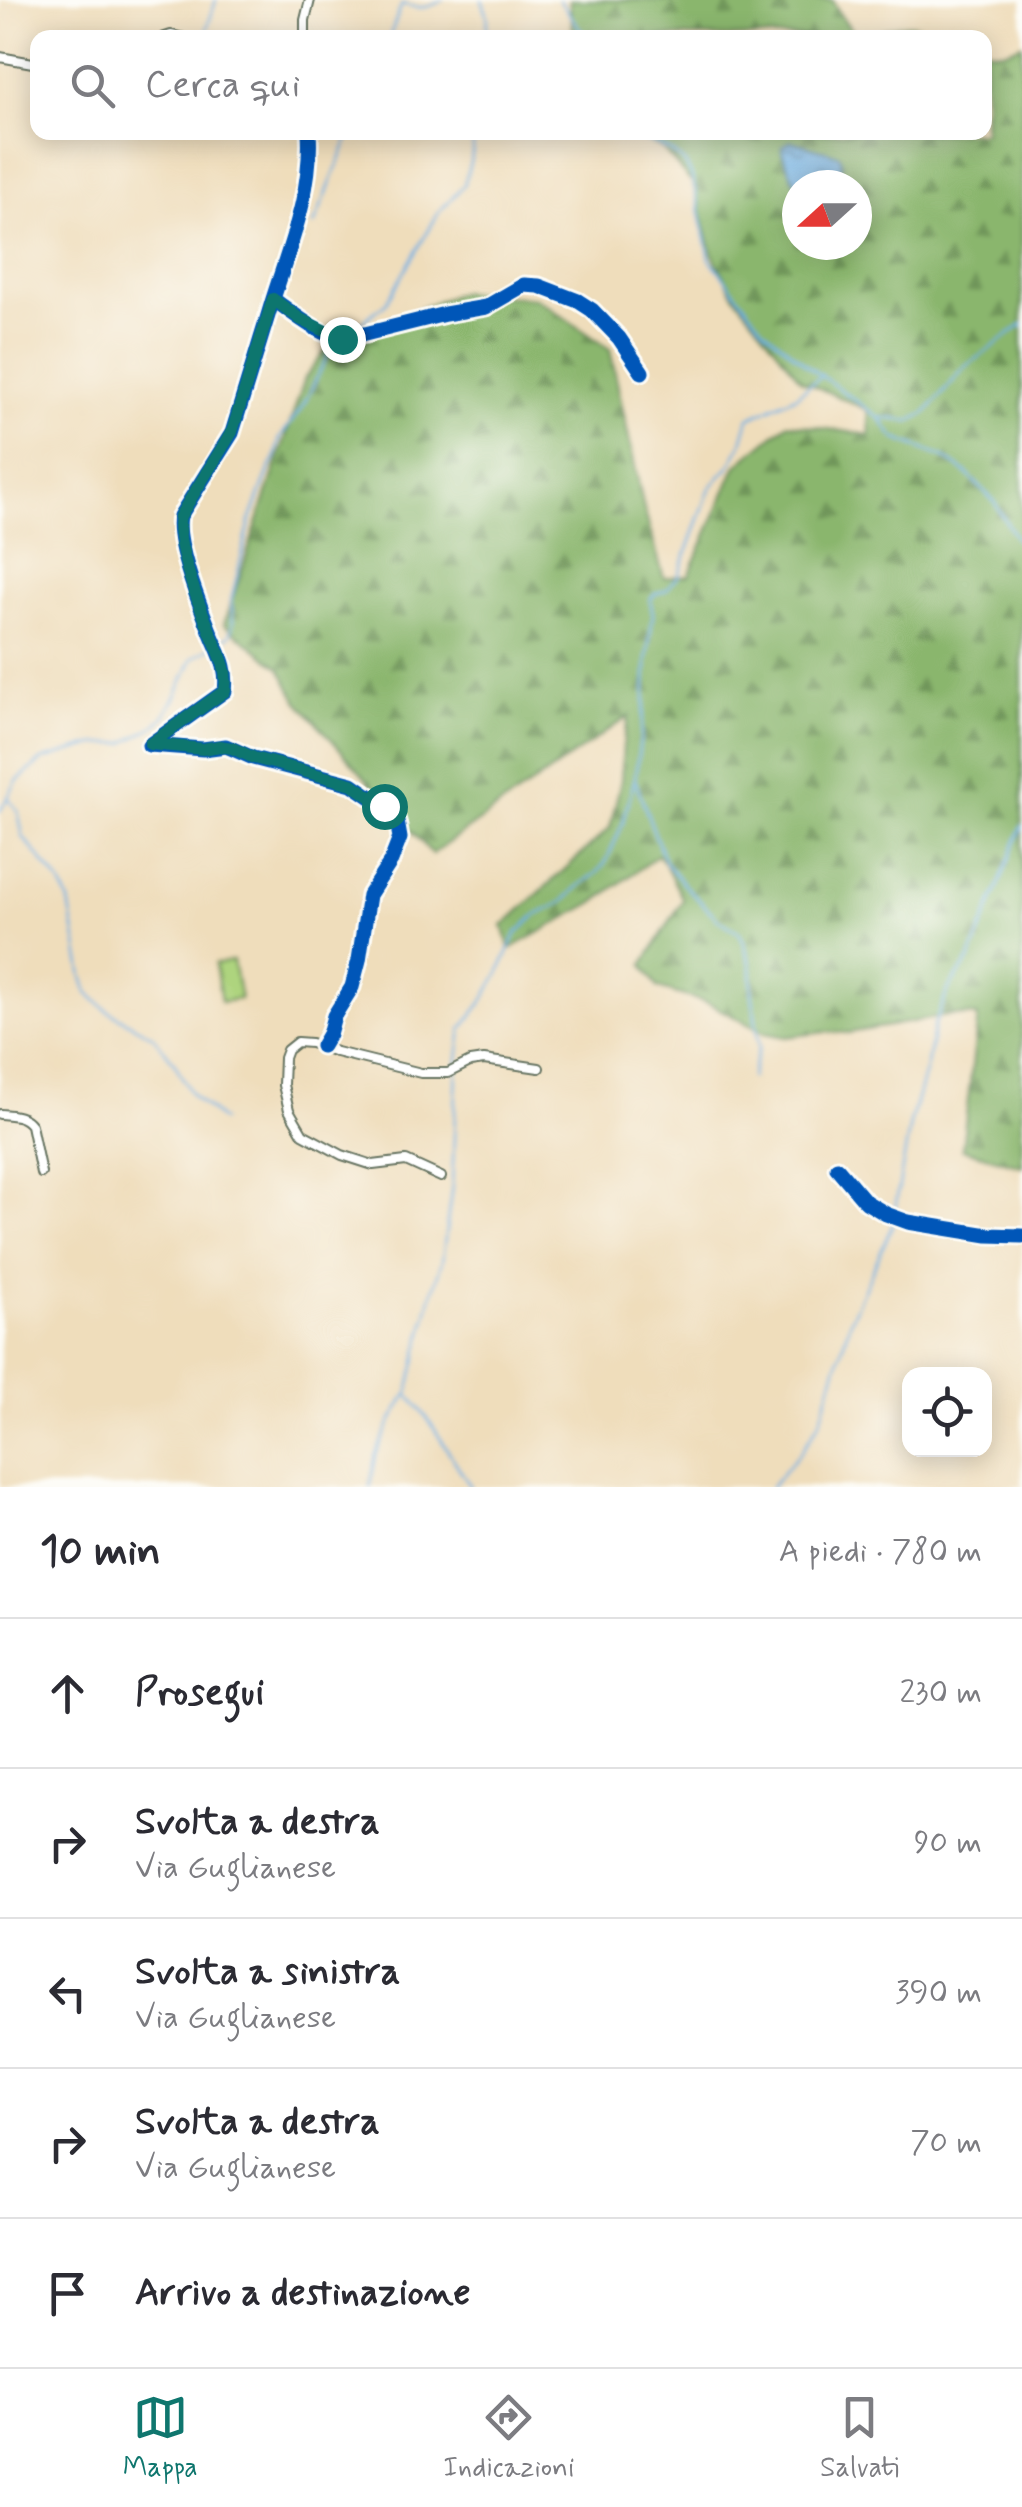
<!DOCTYPE html>
<html lang="it">
<meta charset="utf-8">
<style>
:root{--surface:#fff;--page:#f2f2f3;--text:#2b2b33;--muted:#7c7c81;--line:#e1e1e2;--accent:#0f766e}
body{margin:0;font-family:Mynerve,sans-serif;background:var(--page);color:var(--text)}
.controls{position:absolute;right:30px;bottom:30px;display:grid;overflow:hidden;border-radius:20px;box-shadow:0 5px 25px #0003}
.controls button{width:90px;height:90px;display:grid;place-items:center;padding:0;border:0;border-bottom:2px solid var(--line);background:var(--surface);color:var(--text);font:50px sans-serif}
.compass{position:absolute;left:782px;top:170px;width:90px;height:90px;border-radius:50%;background:var(--surface);box-shadow:0 5px 25px #0003;rotate:249deg}
.stop{position:absolute;width:30px;height:30px;margin:-22px;border:8px solid #0f766e;border-radius:50%;background:#fff}
.stop.end{background:#0f766e;border-color:#fff;box-shadow:0 2px 10px #0008}
.list{margin:0;padding:0;list-style:none}
h2{display:flex;justify-content:space-between;align-items:center;height:130px;margin:0;padding:0 40px;font-size:42px}
h2 small{font-size:32px;font-weight:400;color:var(--muted)}
.list li{display:grid;grid-template-columns:65px 1fr auto;gap:30px;align-items:center;box-sizing:border-box;height:150px;padding:0 40px;border-top:2px solid var(--line)}
.list b{display:block;font-size:38px;white-space:nowrap}
.list p{margin:0;font-size:32px;white-space:nowrap;color:var(--muted)}
.list em{font-size:32px;font-style:normal;color:var(--muted)}
.icon{flex:none;width:55px;height:55px;fill:none;stroke:currentColor;stroke-width:2;stroke-linecap:round;stroke-linejoin:round}
.map{position:relative;flex:none;width:1022px;height:1487px;overflow:hidden}
.search{position:absolute;background:var(--surface);box-shadow:0 5px 25px #0003;left:30px;right:30px;top:30px;height:110px;display:flex;align-items:center;gap:25px;box-sizing:border-box;padding:0 35px;border-radius:20px;color:var(--muted);font-size:38px}
.sheet{height:880px;background:var(--surface)}
nav{display:flex;justify-content:space-around;align-items:center;box-sizing:border-box;height:140px;border-top:2px solid var(--line);background:var(--surface);font-size:28px;color:var(--muted)}
nav a{display:grid;justify-items:center;gap:5px}
nav .on{color:var(--accent)}
.map>svg:first-child{display:block}
.forest{fill:url(#forest-firs);stroke:#547a50;stroke-width:2.5;fill-rule:evenodd}
.park{fill:#aed47e;stroke:#668859;stroke-width:2.5}
.water{fill:url(#water-ripples);stroke:#47768c;stroke-width:2.5}
.lines{fill:none;stroke-linecap:round;stroke-linejoin:round}
.stream{stroke:#6fb0e3;stroke-width:2.5}
.minor-casing{stroke:#687563;stroke-width:12}
.minor{stroke:#fff;stroke-width:8}
.cycleway-casing{stroke:#fdfcf7;stroke-width:21}
.cycleway{stroke:#0057b8;stroke-width:15}
.route{stroke:#0f766e;stroke-width:12}
</style>
<div class="map">
<svg width="1022" height="1487" viewBox="0 0 1022 1487">
<defs>
<pattern id="forest-firs" width="22" height="20" patternUnits="userSpaceOnUse" patternTransform="scale(2.5)"><rect width="22" height="20" fill="#8ab66d"/><path d="M5 1l3.5 6h-7zM16 11l3.5 6h-7z" fill="#70955a"/></pattern>
<pattern id="water-ripples" width="26" height="14" patternUnits="userSpaceOnUse" patternTransform="scale(2.5)"><rect width="26" height="14" fill="#6fb0e3"/><path d="M2 4q2-2 4 0t4 0M15 11q2-2 4 0t4 0" fill="none" stroke="#5b90b9"/></pattern>
</defs>
<rect width="100%" height="100%" fill="#fdfcf7"/>
<filter id="ink" filterUnits="userSpaceOnUse"><feTurbulence type="fractalNoise" baseFrequency=".01" numOctaves="2"/><feDisplacementMap in="SourceGraphic" scale="20" xChannelSelector="R" yChannelSelector="G"/><feConvolveMatrix kernelMatrix="1 2 1 2 8 2 1 2 1" color-interpolation-filters="sRGB"/></filter>
<filter id="wash" filterUnits="userSpaceOnUse"><feTurbulence type="fractalNoise" baseFrequency=".0048" numOctaves="4" result="noise"/><feDisplacementMap in="SourceGraphic" scale="40" xChannelSelector="R" yChannelSelector="G"/><feGaussianBlur stdDeviation="2.25" result="paint"/><feColorMatrix in="noise" values="0 0 0 0 0 0 0 0 0 0 0 0 0 0 0 0 0 1.4 0 .05"/><feComposite in="paint" operator="in"/></filter>
<g filter="url(#wash)">
<rect width="100%" height="100%" fill="#efddbb"/>
<path class="forest" d="M569,0h263c6,9 11,20 18,28 16,16 45,-8 64,-3 11,2 20,10 31,12h-371z
M1022,44v1122l-60,-17 16,-133 -26,-1 -104,18 -23,-1 -39,5 -21,-4 -57,-30 -50,-15 -15,-23 40,-65 -18,-36 -7,-9 -62,46 -86,48 -7,-23 107,-98 11,-48 2,-35 6,-29 -197,138 -135,-154 -17,-32 -56,-44 81,-246 23,-31 132,-55 76,6 74,51 34,160 20,69 25,-3 48,-110 51,-42 82,12 -2,-25 -67,-30 -68,-87 -21,-40 -19,-69 -30,-34 -30,-17 351,-1 1,-83c14,5 23,1 37,-5zM797,185h60v60h-60z"/>
<path class="park" d="M233,961l7,38 -19,3 -6,-38z"/>
<path class="water" d="M791,141l48,14c7,11 -3,21 -10,30l-32,2 -15,-35 1,-6z"/>
<g class="lines">
<path class="stream" d="M482,0l6,17 -2,21
M559,0l28,38
M207,29l9,-29
M389,38l13,-34c17,5 26,5 41,-4
M639,132l7,8 24,11 14,11 7,12 4,16 15,69 53,69 46,39 71,51 14,20 51,20 20,14 28,28 29,48
M314,225l37,-93
M345,336l42,-34 52,-90 25,-27 9,-34v-19
M881,418l29,3 16,-8 39,-46 57,-42
M635,780l30,82 20,24 34,34 20,12 4,8 8,25 1,28 7,54 -8,31
M8,798l10,13 5,26 38,47 8,18 14,75 5,16 20,18 45,25 21,26 17,32 31,27
M0,811l17,-30 25,-21 51,-15 32,-2 30,-17 9,-9 12,-21 17,-38 37,-23 3,-12 -2,-22 19,-79 19,-52 6,-11 5,-21 23,-32 32,-65
M409,1395l21,27 41,65
M370,1487l6,-33 16,-34 17,-28 22,-95 11,-36 10,-76 5,-119 5,-37 20,-26 17,-30 17,-39 19,-18 28,-14 17,-17 17,-12 9,-11 17,-39 12,-45 10,-74 2,-45 6,-45 -3,-14 5,-6 11,-4 12,-13 32,-89 19,-21 12,-21 8,-28 47,-22 26,-21
M771,1487l32,-38 18,-30 29,-98 42,-95 18,-102 17,-59 7,-39 15,-38 21,-29 52,-133"/>
</g>
</g>
<g filter="url(#ink)">
<g class="lines">
<defs>
<path id="minor" d="M162,38l9,-3 14,3
M305,38v-18l5,-20
M0,57l38,7
M309,132c4,58 -19,113 -36,167 21,15 46,37 72,40l100,-25 41,-7 38,-22 15,1 39,15 14,9 27,28 23,34
M149,745l76,-54c3,-22 -4,-34 -12,-53 -11,-27 -39,-95 -33,-122l52,-83 41,-134
M149,745l54,4 23,-3 27,12 99,26 32,22 13,15 3,17 -9,23 -22,34 -10,65 -7,27 -18,29 -5,18 -7,12
M0,1114c12,1 24,1 31,11l10,48
M837,1168l29,34 20,12 22,8 80,13 34,1
M441,1177l-35,-16 -33,4 -31,-10 -39,-21 -14,-24 -6,-25 1,-27 3,-8 10,-8 14,1 25,9 85,21h27l22,-11 14,-2 55,8"/>
</defs>
<use href="#minor" class="minor-casing"/>
<use href="#minor" class="minor"/>
<defs>
<path id="cycleway" d="M309,132c4,58 -19,113 -36,167 21,15 46,37 72,40l100,-25 41,-7 38,-22 15,1 39,15 14,9 27,28 23,34
M149,745l76,-54c3,-22 -4,-34 -12,-53 -11,-27 -39,-95 -33,-122l52,-83 41,-134
M149,745l54,4 23,-3 27,12 99,26 32,22 13,15 3,17 -9,23 -22,34 -10,65 -7,27 -18,29 -5,18 -7,12
M837,1168l29,34 20,12 22,8 80,13 34,1"/>
</defs>
<use href="#cycleway" class="cycleway-casing"/>
<use href="#cycleway" class="cycleway"/>
</g>
</g>
<g class="lines" filter="url(#ink)">
<path class="route" d="M342,339l-42,-20 -27,-20 -41,133 -52,84c-6,27 21,94 33,122 8,19 15,31 12,53l-75,53 53,5 17,-3 12,2 22,10 98,26 32,22"/>
</g>
</svg>
<div class="controls">
<button><svg class="icon" aria-label="locate" viewBox="0 0 24 24"><circle cx="12" cy="12" r="6"/><path d="M12 2v4M12 18v4M2 12h4M18 12h4"/></svg></button>
</div>
<svg class="compass" viewBox="-18 -18 36 36"><path d="M0-13l5 13h-10z" fill="#e53935"/><path d="M0 13l5-13h-10z" fill="#7c7c81"/></svg>
<div class="stop" style="left:384px;top:806px"></div>
<div class="stop end" style="left:342px;top:339px"></div>
<div class="search"><svg class="icon" aria-label="search" viewBox="0 0 24 24"><circle cx="10" cy="10" r="6"/><path d="M15 15l6 6"/></svg>Cerca qui</div>
</div>
<section class="sheet">
<h2>10 min<small>A piedi · 780 m</small></h2>
<ul class="list">
<li><svg class="icon" aria-label="ahead" viewBox="0 0 24 24"><path d="M12 20V5M6 11l6-6 6 6"/></svg><div><b>Prosegui</b></div><em>230 m</em></li>
<li><svg class="icon" aria-label="right" viewBox="0 0 24 24"><path d="M7 20v-9h11M14 6l5 5-5 5"/></svg><div><b>Svolta a destra</b><p>Via Guglianese</p></div><em>90 m</em></li>
<li><svg class="icon" aria-label="left" viewBox="0 0 24 24"><path d="M17 20v-9H6M10 6l-5 5 5 5"/></svg><div><b>Svolta a sinistra</b><p>Via Guglianese</p></div><em>390 m</em></li>
<li><svg class="icon" aria-label="right" viewBox="0 0 24 24"><path d="M7 20v-9h11M14 6l5 5-5 5"/></svg><div><b>Svolta a destra</b><p>Via Guglianese</p></div><em>70 m</em></li>
<li><svg class="icon" aria-label="arrive" viewBox="0 0 24 24"><path d="M6 21V4h12l-3 4 3 4H6"/></svg><div><b>Arrivo a destinazione</b></div></li>
</ul>
</section>
<nav>
<a class="on"><svg class="icon" aria-label="map" viewBox="0 0 24 24"><path d="M3 6l6-2 6 2 6-2v14l-6 2-6-2-6 2zM9 4v14M15 6v14"/></svg>Mappa</a>
<a><svg class="icon" aria-label="directions" viewBox="0 0 24 24"><path d="M12 3l9 9-9 9-9-9zM9 14v-3h6M13 9l2 2-2 2"/></svg>Indicazioni</a>
<a><svg class="icon" aria-label="saved" viewBox="0 0 24 24"><path d="M7 4h10v16l-5-4-5 4z"/></svg>Salvati</a>
</nav>
